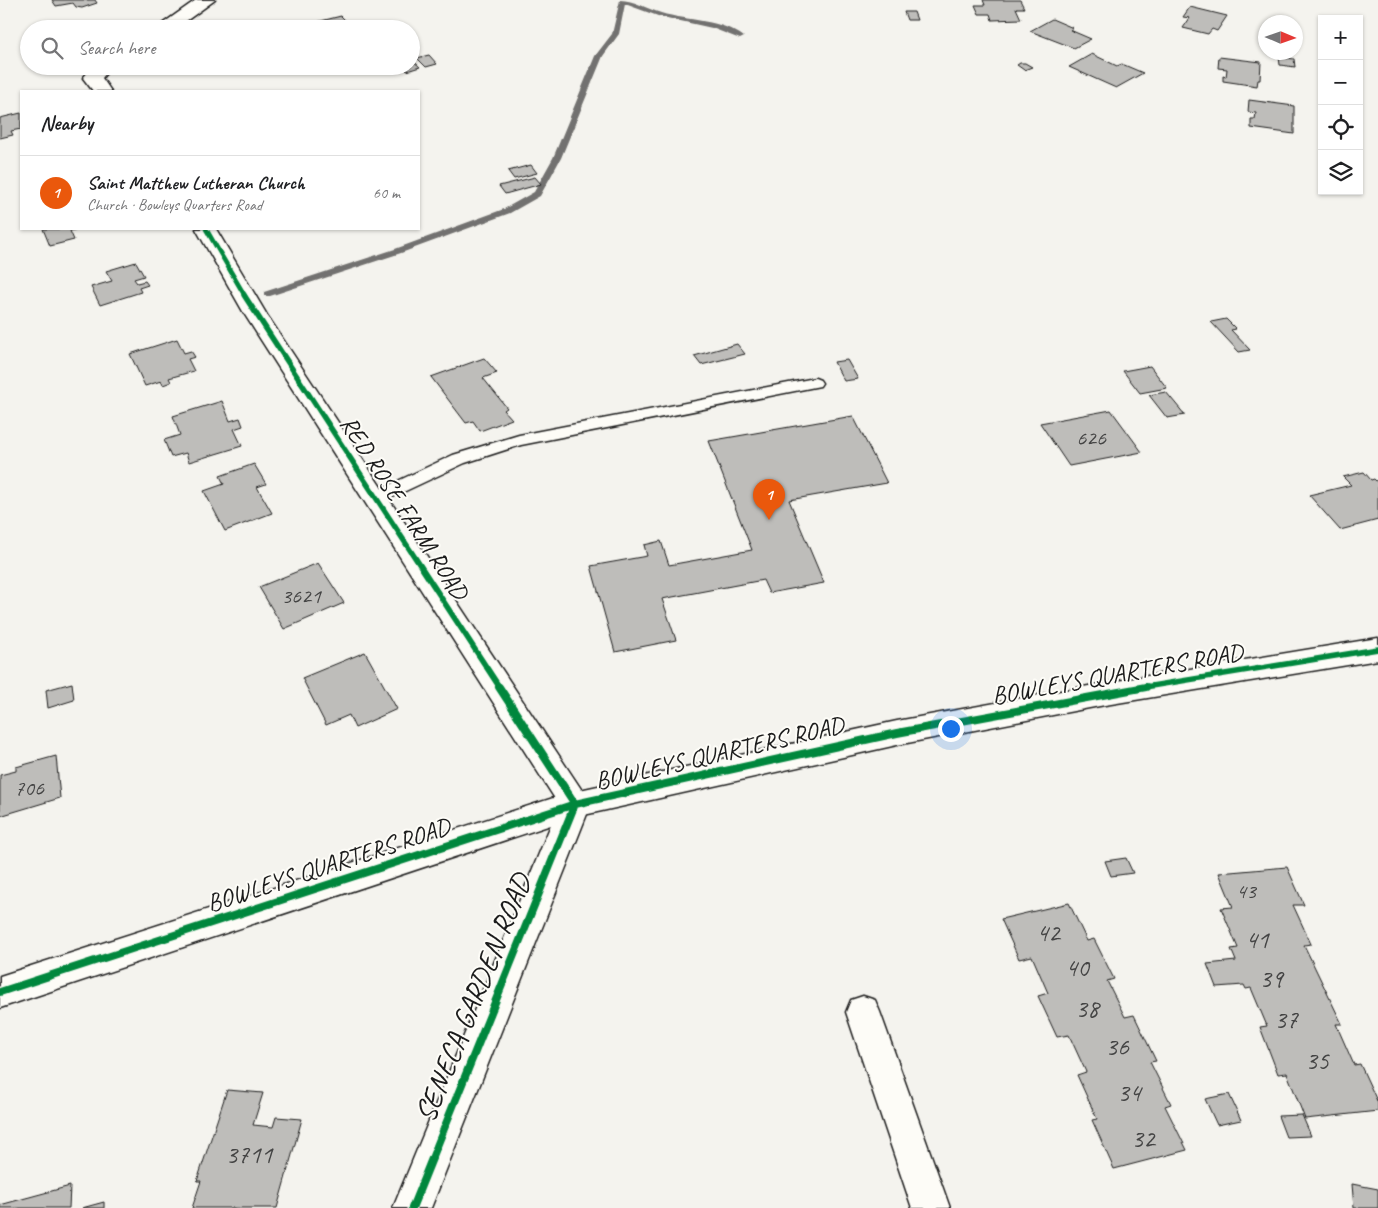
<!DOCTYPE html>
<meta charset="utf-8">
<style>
:root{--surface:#fff;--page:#f6f6f6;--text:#202124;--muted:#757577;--line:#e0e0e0;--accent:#ea580c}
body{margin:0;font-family:Caveat,sans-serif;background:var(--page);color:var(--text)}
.controls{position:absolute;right:15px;top:15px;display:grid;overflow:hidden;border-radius:0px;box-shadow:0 1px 4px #0004}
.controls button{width:45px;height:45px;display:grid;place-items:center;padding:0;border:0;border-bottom:1px solid var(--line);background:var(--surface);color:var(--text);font:25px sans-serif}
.compass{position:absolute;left:1258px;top:15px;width:45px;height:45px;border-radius:50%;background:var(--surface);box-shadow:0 1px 4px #0004;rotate:92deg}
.you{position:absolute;left:950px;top:728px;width:18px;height:18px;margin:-12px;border:4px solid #fff;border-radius:50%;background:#1a73e8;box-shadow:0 0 0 8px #1a73e833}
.badge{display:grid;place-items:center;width:32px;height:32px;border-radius:50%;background:var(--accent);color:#fff;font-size:16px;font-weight:700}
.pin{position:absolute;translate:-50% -41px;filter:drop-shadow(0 1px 2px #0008)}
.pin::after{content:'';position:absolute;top:26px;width:18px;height:15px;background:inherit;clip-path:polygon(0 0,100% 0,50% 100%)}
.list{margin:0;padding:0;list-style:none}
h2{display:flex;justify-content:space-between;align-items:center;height:65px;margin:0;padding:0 20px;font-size:21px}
h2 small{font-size:16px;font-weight:400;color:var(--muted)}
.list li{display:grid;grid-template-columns:32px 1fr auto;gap:15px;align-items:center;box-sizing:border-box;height:75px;padding:0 20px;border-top:1px solid var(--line)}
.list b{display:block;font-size:19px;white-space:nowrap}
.list p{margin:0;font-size:16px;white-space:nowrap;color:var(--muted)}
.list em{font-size:16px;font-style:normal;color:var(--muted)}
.icon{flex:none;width:28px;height:28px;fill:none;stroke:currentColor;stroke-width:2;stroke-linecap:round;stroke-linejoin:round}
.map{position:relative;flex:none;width:1378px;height:1208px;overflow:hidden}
.search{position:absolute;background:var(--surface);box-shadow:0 1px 4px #0004;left:20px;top:20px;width:400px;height:55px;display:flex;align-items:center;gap:12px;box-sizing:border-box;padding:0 18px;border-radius:28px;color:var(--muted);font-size:19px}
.panel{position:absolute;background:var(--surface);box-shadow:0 1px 4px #0004;left:20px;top:90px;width:400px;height:140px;border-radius:0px}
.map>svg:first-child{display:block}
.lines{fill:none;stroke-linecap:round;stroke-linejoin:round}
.stream{fill:#72716f;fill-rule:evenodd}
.building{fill:#bebdba;stroke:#1c1c1c}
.service-casing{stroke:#1c1c1c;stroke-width:3}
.minor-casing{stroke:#1c1c1c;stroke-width:3}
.tertiary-casing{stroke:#1c1c1c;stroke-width:3}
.service{fill:#fdfcf7;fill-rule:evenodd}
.minor{fill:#fdfcf7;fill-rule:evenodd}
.tertiary{fill:#fdfcf7;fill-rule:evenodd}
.cycleway-far2-casing{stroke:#fdfcf7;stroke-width:6}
.cycleway-far1-casing{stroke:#fdfcf7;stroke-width:9}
.cycleway-casing{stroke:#fdfcf7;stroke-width:11}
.cycleway-far2{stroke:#00873e;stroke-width:4.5}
.cycleway-far1{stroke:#00873e;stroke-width:5.5}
.cycleway{stroke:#00873e;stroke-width:8}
.labels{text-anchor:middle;stroke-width:4;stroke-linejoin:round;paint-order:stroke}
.number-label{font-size:22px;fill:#444}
.street-label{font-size:25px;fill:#1c1c1c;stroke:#fdfcf7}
.near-number-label{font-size:26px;fill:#444}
.near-street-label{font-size:30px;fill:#1c1c1c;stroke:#fdfcf7}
</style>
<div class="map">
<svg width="1378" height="1208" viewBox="0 0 1378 1208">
<rect width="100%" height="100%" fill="#f4f3ee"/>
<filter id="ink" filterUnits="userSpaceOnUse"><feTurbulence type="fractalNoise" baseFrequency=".02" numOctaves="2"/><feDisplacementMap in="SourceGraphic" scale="10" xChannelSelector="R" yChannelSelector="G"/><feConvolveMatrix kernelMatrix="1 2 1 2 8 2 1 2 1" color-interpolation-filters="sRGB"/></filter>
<g filter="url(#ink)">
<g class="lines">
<path class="stream" d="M620,0c14,0 27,9 41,13 26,8 60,6 83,24l-4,2 -28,-11 -54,-12 -33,-12 -6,30 -16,22 -42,102 -21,38 -30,17 -109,40 -131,43h-6v-4l131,-43 109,-40 30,-17 19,-34 42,-102 17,-22z"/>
</g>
<path class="building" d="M52,0h43l2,3 -15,5 -6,-1 -3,-4 -17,3z
M983,0h37l4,8h-8l5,11 -29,1 -2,-6h-11l-4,-9h10z
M1190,7l37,9 -10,15 -5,-2 -4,5 -25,-6 7,-10 -7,-1z
M904,12h10l3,8h-10z
M341,16l12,12 -34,1 -6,-6z
M1052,19l21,9 -3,2 21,9 -17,9 -44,-17z
M1092,54l25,12 5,-2 21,9 -27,15 -47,-21z
M429,55l8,9 -11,3 -9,-9z
M1219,57l42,5 -1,18h-2l-1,6 -34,-5v-5l3,1 1,-8 -9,-1z
M1279,57l15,2 1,8 -15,-2z
M411,59l9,8 -13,4 -5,-5h9z
M1020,63h5l7,4 -8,3 -7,-5z
M285,66h28l-25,6z
M1249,100l45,6v28l-43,-6v-9h4l1,-6 -8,-1z
M21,113v16l-10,2 2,4 -13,3v-20z
M531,165l6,8 -23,6 -6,-8z
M535,177l6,7 -36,10 -6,-8z
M43,229h35l-8,2 4,9 -24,6z
M136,262l8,14 -10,3 3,4 8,-2 3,4 -9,3 2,4 -41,13 -9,-18 21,-6 -6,-10z
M1226,319l10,10 -5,1 19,20 -11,2 -28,-30z
M177,339l7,14 7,-2 4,6 -7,2 6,12 -25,7 2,4 -8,3 -2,-4 -16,5 -15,-32z
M737,344l8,10 -44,11 -7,-9z
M484,358l13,15 -14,5 24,30 -3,2 8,9 -32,12 -7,-10 -7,2 -35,-46z
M847,360l11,19 -14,2 -10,-19z
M1150,366l17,22 -27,5 -17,-22z
M1166,392l19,23 -18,3 -18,-23z
M222,401l8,20 10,-3 3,8 -9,3 8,17 -53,16 -3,-9 -15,4 -7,-17 16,-5 -7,-19z
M1111,410l31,42 -73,14 -29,-43z
M853,416l34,67 -98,17 35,83 -55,10 -6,-13 -101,19 14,41 -61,12 -24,-86 56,-10 -3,-11 17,-4 8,24 83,-15 -43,-109z
M254,464l12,20 -9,3 15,26 -47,18 -21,-40 20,-7 -4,-8z
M1364,472l7,8 3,-1 4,4v37l-38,10 -31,-35 42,-10 -8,-8z
M318,563l26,40 -60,26 -25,-42z
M365,652l32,57 -42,19 -6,-13 -23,10 -24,-47z
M72,683l2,17 -26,8 -2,-18z
M56,756l4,42 -60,18v-41l16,-4v-4z
M1126,858l7,15 -22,3 -6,-15z
M1287,867l17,38h-11l18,39 -7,1 38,79h-6l18,41 6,-1 18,39v8l-73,8 -18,-46 -9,1 -18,-47 7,-1 -16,-38 -5,1 -2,-4 -28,2 -9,-23 29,-3 -5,-12 7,-1 -17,-40 12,-1 -14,-34z
M1069,903l18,38 7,-2 20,40 -7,2 18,36 9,-2 22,46 -6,1 21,42 -6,2 22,44 -73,19 -22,-49 5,-1 -20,-44 9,-3 -17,-37 -12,2 -19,-41 10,-3 -16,-37 -13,3 -18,-40z
M227,1090l36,3 -10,32 20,2 3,-10 26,2 -25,89h-85l9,-27h-4z
M1229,1094l12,26 -24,5 -12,-26z
M1302,1115l9,21 -25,1 -8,-21z
M1352,1184l26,5v19h-24z
M70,1186l-1,22h-69v-3z
M104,1202v6h-22z"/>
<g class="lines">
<defs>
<path id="service" d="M815,378l5,2 2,3 -2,3 -299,59 -56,18 -83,39 -6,2 -6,-2 -2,-4 2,-4 83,-39 66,-20z"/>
<path id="minor" d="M196,0h19l-40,29h-20z
M93,66h19l-10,12 9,13h-18l-10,-13z
M196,229h20l51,86 324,489 -160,404h-38l166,-403 -314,-490z
M863,996l12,4 5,12 70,196h-38l-66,-196 5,-12z"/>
<path id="tertiary" d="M1378,638v22l-273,45 -208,40 -322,72 -575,191v-32l575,-185 322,-70 208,-38z"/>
</defs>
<use href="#service" class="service-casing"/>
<use href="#minor" class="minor-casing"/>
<use href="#tertiary" class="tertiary-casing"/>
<use href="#service" class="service"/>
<use href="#minor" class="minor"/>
<use href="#tertiary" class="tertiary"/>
<defs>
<path id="cycleway-far2" d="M206,229l39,67"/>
<path id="cycleway-far1" d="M244,295l256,393
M1139,688l239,-39"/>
<path id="cycleway" d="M0,992l575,-188 322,-71 249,-46
M412,1208l163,-404 -76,-117"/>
</defs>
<use href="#cycleway-far2" class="cycleway-far2-casing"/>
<use href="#cycleway-far1" class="cycleway-far1-casing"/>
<use href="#cycleway" class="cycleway-casing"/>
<use href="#cycleway-far2" class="cycleway-far2"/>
<use href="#cycleway-far1" class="cycleway-far1"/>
<use href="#cycleway" class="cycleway"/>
</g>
</g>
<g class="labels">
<g class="number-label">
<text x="1091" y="445">626</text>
<text x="301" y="603">3621</text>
<text x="29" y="795">706</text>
<text x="1246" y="898">43</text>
</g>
<g class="street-label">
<text transform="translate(405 507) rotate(57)" y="9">RED ROSE FARM ROAD</text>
<text transform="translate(1117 673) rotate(-10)" y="9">BOWLEYS QUARTERS ROAD</text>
<text transform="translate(719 752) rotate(-13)" y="9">BOWLEYS QUARTERS ROAD</text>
<text transform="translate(328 864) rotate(-18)" y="9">BOWLEYS QUARTERS ROAD</text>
</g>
<g class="near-number-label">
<text x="1048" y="941">42</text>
<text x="1257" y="948">41</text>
<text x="1077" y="976">40</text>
<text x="1271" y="987">39</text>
<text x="1087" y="1017">38</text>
<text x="1286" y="1028">37</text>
<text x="1117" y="1055">36</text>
<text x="1317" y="1069">35</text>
<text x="1129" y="1101">34</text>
<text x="1143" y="1147">32</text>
<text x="249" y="1163">3711</text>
</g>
<g class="near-street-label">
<text transform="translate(473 998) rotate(-68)" y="10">SENECA GARDEN ROAD</text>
</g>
</g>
</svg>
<div class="controls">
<button>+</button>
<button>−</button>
<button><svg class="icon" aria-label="locate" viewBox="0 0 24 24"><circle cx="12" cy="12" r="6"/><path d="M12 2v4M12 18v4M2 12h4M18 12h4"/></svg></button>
<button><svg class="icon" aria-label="layers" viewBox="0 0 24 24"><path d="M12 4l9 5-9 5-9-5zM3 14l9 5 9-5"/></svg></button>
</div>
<svg class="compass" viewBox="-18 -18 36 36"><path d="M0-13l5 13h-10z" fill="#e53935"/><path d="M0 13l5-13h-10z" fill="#757577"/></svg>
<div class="you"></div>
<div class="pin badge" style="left:769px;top:520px">1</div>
<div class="search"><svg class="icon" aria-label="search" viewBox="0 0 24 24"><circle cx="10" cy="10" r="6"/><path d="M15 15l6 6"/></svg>Search here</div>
<section class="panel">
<h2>Nearby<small></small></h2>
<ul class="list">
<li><span class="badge">1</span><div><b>Saint Matthew Lutheran Church</b><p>Church · Bowleys Quarters Road</p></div><em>60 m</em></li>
</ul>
</section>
</div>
